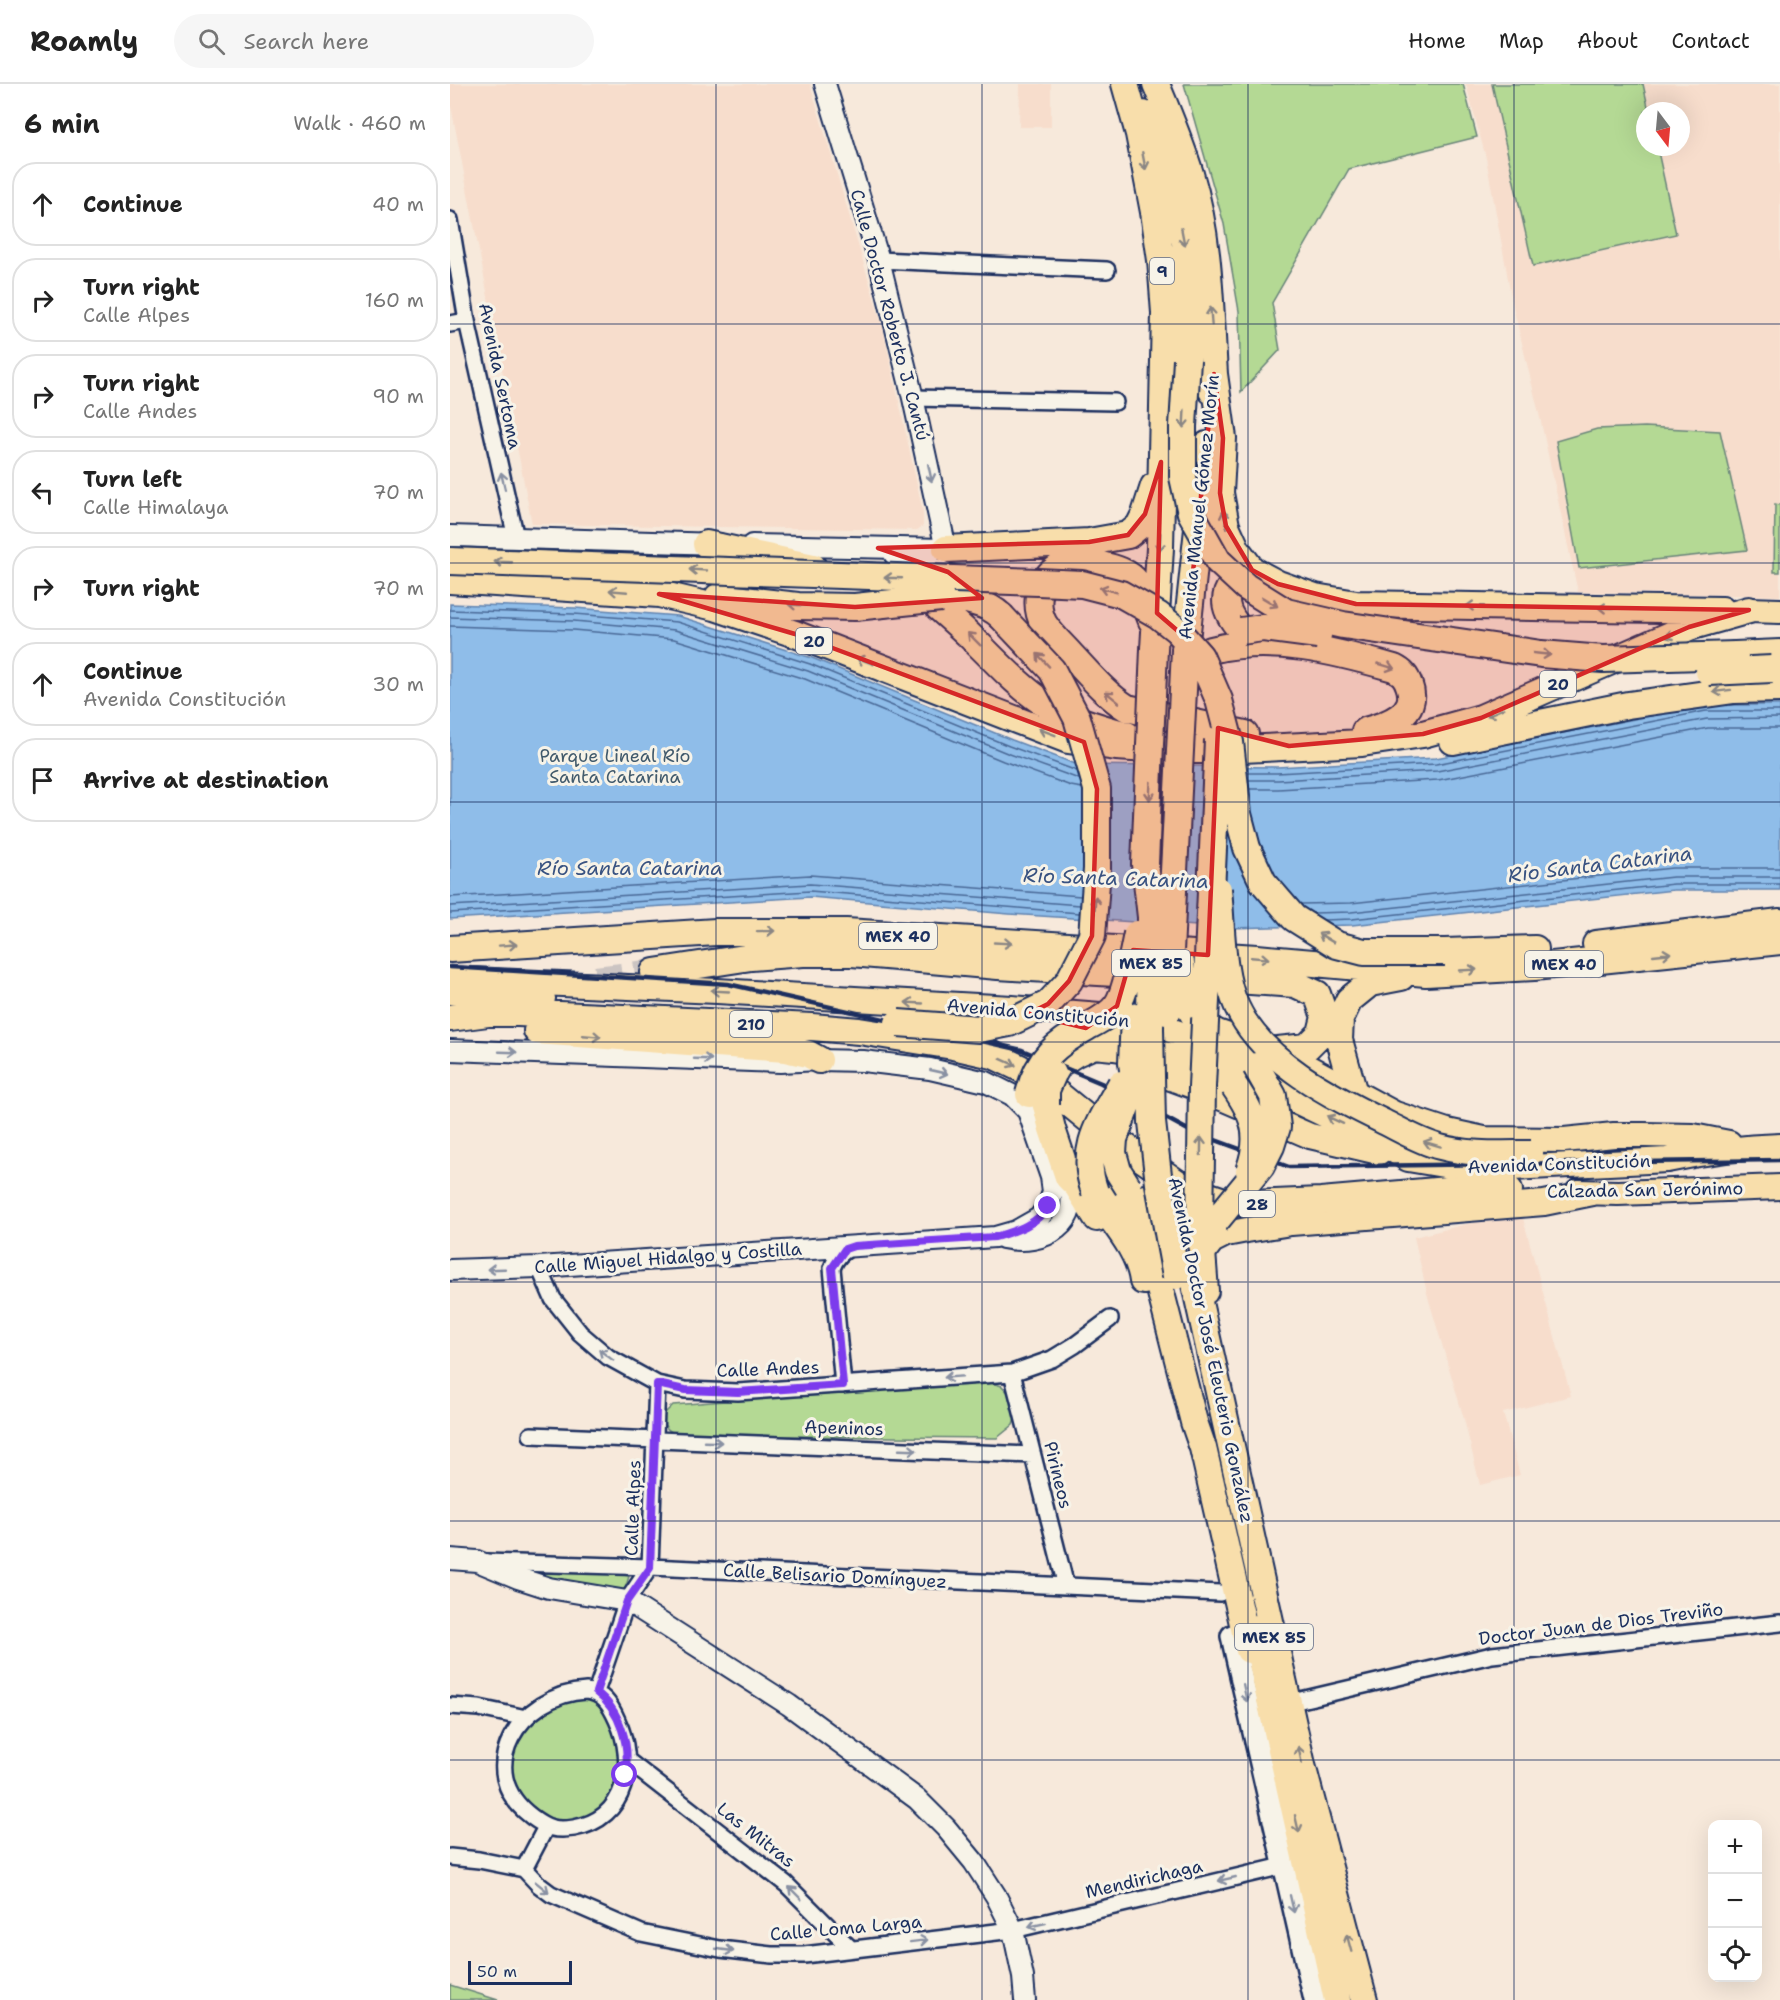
<!DOCTYPE html>
<meta charset="utf-8">
<style>
:root{--surface:#fff;--page:#f6f6f6;--text:#222;--muted:#767676;--line:#e0e0e0}
body{margin:0;font-family:"Shantell Sans",sans-serif;background:var(--page);color:var(--text)}
.controls{position:absolute;right:18px;bottom:18px;display:grid;overflow:hidden;border-radius:12px;box-shadow:0 6px 24px #0002}
.controls button{width:54px;height:54px;display:grid;place-items:center;padding:0;border:0;border-bottom:2px solid var(--line);background:var(--surface);color:var(--text);font:30px sans-serif}
.compass{position:absolute;left:1186px;top:18px;width:54px;height:54px;border-radius:50%;background:var(--surface);box-shadow:0 6px 24px #0002;rotate:164deg}
.scale{position:absolute;left:18px;bottom:15px;width:104px;box-sizing:border-box;padding-left:6px;border:3px solid #1b2f5e;border-top:0;font-size:16px;line-height:21px;white-space:nowrap;color:#1b2f5e;-webkit-text-stroke:4px #f7f3e8;paint-order:stroke}
.stop{position:absolute;width:18px;height:18px;margin:-14px;border:4px solid #7c3aed;border-radius:50%;background:#fff}
.stop.end{background:#7c3aed;border-color:#fff;box-shadow:0 2px 6px #0008}
.list{margin:0;padding:0;list-style:none}
h2{display:flex;justify-content:space-between;align-items:center;height:78px;margin:0;padding:0 24px;font-size:26px}
h2 small{font-size:20px;font-weight:400;color:var(--muted)}
.list li{display:grid;grid-template-columns:39px 1fr auto;gap:18px;align-items:center;box-sizing:border-box;height:84px;margin:0 12px 12px;padding:0 12px;border:2px solid var(--line);border-radius:24px}
.list b{display:block;font-size:22px;white-space:nowrap}
.list p{margin:0;font-size:20px;white-space:nowrap;color:var(--muted)}
.list em{font-size:20px;font-style:normal;color:var(--muted)}
.icon{flex:none;width:33px;height:33px;fill:none;stroke:currentColor;stroke-width:2;stroke-linecap:round;stroke-linejoin:round}
.map{position:relative;flex:none;width:1330px;height:1916px;overflow:hidden}
header{display:flex;align-items:center;gap:36px;box-sizing:border-box;height:84px;padding:0 30px;background:var(--surface);border-bottom:2px solid var(--line)}
header strong{font-size:28px}
nav{display:flex;gap:33px;margin-inline-start:auto;font-size:21px}
.search{width:420px;height:54px;background:var(--page);display:flex;align-items:center;gap:15px;box-sizing:border-box;padding:0 21px;border-radius:33px;color:var(--muted);font-size:22px}
main{display:flex}
aside{flex:1;background:var(--surface)}
.map>svg:first-child{display:block}
.built{fill:#f7ddcc;fill-rule:evenodd}
.green{fill:#b4d994;stroke:#688479;stroke-width:1.5}
.water{fill:#8fbde9;stroke:#6184b1;stroke-width:1.5}
.lines{fill:none;stroke-linecap:round;stroke-linejoin:round}
.shore{stroke:#496896;stroke-width:1.5}
.trunk-tunnel{stroke:#cbc4c2;stroke-width:26;stroke-dasharray:26 13;stroke-linecap:butt}
.minor-casing{stroke:#1b2f5e;stroke-width:20}
.tertiary-casing{stroke:#1b2f5e;stroke-width:24}
.secondary-casing{stroke:#1b2f5e;stroke-width:26}
.primary-casing{stroke:#1b2f5e;stroke-width:28}
.trunk-casing{stroke:#1b2f5e;stroke-width:30}
.minor{stroke:#f7f3e8;stroke-width:15}
.tertiary{stroke:#f7f3e8;stroke-width:20}
.secondary{stroke:#f7f3e8;stroke-width:21}
.primary{stroke:#f8deab;stroke-width:24}
.trunk{stroke:#f8deab;stroke-width:26}
.rail{stroke:#1b2f5e;stroke-width:4.5}
.primary-bridge-casing{stroke:#1b2f5e;stroke-width:28;stroke-linecap:butt}
.trunk-bridge-casing{stroke:#1b2f5e;stroke-width:30;stroke-linecap:butt}
.primary-bridge{stroke:#f8deab;stroke-width:24}
.trunk-bridge{stroke:#f8deab;stroke-width:26}
.oneway{stroke:#8a8684}
.oneway2{stroke:#8991a3}
.route{stroke:#7c3aed;stroke-width:8}
.marked{fill:#d62828;fill-opacity:0.2;stroke:#d62828;stroke-width:4.5;stroke-linejoin:round}
.grid{fill:none;stroke:#1b2f5e;stroke-width:1.5;stroke-opacity:0.55}
.labels{text-anchor:middle;stroke-width:6;stroke-linejoin:round;paint-order:stroke}
.shield{fill:#f7f3e8;stroke:#5d6a87;stroke-width:1.5}
.shield-label{font-size:16px;font-weight:bold;fill:#1b2f5e}
.street-label{font-size:18px;fill:#1b2f5e;stroke:#f7f3e8}
.park-label{font-size:18px;fill:#415a6c;stroke:#f7f3e8}
.water-label{font-size:20px;font-style:italic;fill:#385281;stroke:#f7f3e8}
</style>
<header>
<strong>Roamly</strong>
<div class="search"><svg class="icon" aria-label="search" viewBox="0 0 24 24"><circle cx="10" cy="10" r="6"/><path d="M15 15l6 6"/></svg>Search here</div>
<nav><a>Home</a><a>Map</a><a>About</a><a>Contact</a></nav>
</header>
<main>
<aside>
<h2>6 min<small>Walk · 460 m</small></h2>
<ul class="list">
<li><svg class="icon" aria-label="ahead" viewBox="0 0 24 24"><path d="M12 20V5M6 11l6-6 6 6"/></svg><div><b>Continue</b></div><em>40 m</em></li>
<li><svg class="icon" aria-label="right" viewBox="0 0 24 24"><path d="M7 20v-9h11M14 6l5 5-5 5"/></svg><div><b>Turn right</b><p>Calle Alpes</p></div><em>160 m</em></li>
<li><svg class="icon" aria-label="right" viewBox="0 0 24 24"><path d="M7 20v-9h11M14 6l5 5-5 5"/></svg><div><b>Turn right</b><p>Calle Andes</p></div><em>90 m</em></li>
<li><svg class="icon" aria-label="left" viewBox="0 0 24 24"><path d="M17 20v-9H6M10 6l-5 5 5 5"/></svg><div><b>Turn left</b><p>Calle Himalaya</p></div><em>70 m</em></li>
<li><svg class="icon" aria-label="right" viewBox="0 0 24 24"><path d="M7 20v-9h11M14 6l5 5-5 5"/></svg><div><b>Turn right</b></div><em>70 m</em></li>
<li><svg class="icon" aria-label="ahead" viewBox="0 0 24 24"><path d="M12 20V5M6 11l6-6 6 6"/></svg><div><b>Continue</b><p>Avenida Constitución</p></div><em>30 m</em></li>
<li><svg class="icon" aria-label="arrive" viewBox="0 0 24 24"><path d="M6 21V4h12l-3 4 3 4H6"/></svg><div><b>Arrive at destination</b></div></li>
</ul>
</aside>
<div class="map">
<svg width="1330" height="1916" viewBox="0 0 1330 1916">
<rect width="100%" height="100%" fill="#f7e9db"/>
<filter id="ink" filterUnits="userSpaceOnUse"><feTurbulence type="fractalNoise" baseFrequency=".0167" numOctaves="2"/><feDisplacementMap in="SourceGraphic" scale="12" xChannelSelector="R" yChannelSelector="G"/><feConvolveMatrix kernelMatrix="1 2 1 2 8 2 1 2 1" color-interpolation-filters="sRGB"/></filter>
<g filter="url(#ink)">
<path class="built" d="M0,0h360l73,244 40,184v14l-6,4 -385,-6 -82,-423z
M570,0h31v43h-32z
M1016,0h314v512l-202,-4 -37,-170 -28,-116 -27,-148zM1195,27h36v36h-36z
M1071,1127l50,185 -68,17 17,62 -40,10 -16,-66 -36,-122 -14,-60z"/>
<path class="green" d="M734,0h279l14,53 -128,32 -77,134 8,47 -39,42 -2,-81 -15,-87z
M1042,0h151l6,27h-4v36h12l19,87 -143,32z
M1195,343l75,4 27,119 -168,18 -23,-127 41,-12z
M1325,420l5,1v67h-6z
M534,1297l18,5 9,10 5,20 -3,9 -16,13 -316,-3c-12,-2 -16,-7 -20,-18l12,-12z
M69,1482l93,7 17,3 -6,21 -80,-13z
M146,1608l28,43 -9,69 -51,25 -47,-26 -12,-53 39,-48z
M0,1901l48,15h-48z"/>
<path class="water" d="M0,520l125,4 103,8 134,42 200,82 66,25 199,2 159,-9 270,-53h74v185h-106l-322,35 -123,3 -220,-14 -199,-17 -360,22z"/>
<g class="lines">
<path class="shore" d="M0,526l124,4 103,8 133,42 199,82 68,25
M0,533l124,4 101,9 133,41 199,82 72,26
M0,542l123,4 101,9 131,40 198,82 68,25 11,2
M798,689h29l159,-9 270,-53h74
M799,696h29l159,-9 270,-52 73,-1
M800,705h28l160,-9 270,-52h72
M0,813l360,-22 271,21
M851,820l50,-1 321,-35h108
M0,822l360,-22 270,21
M0,829l360,-22 269,22
M863,829l38,-1 322,-35h107
M874,836l28,-1 322,-35h106"/>
<path class="trunk-tunnel" d="M146,895l58,-7"/>
<defs>
<path id="minor" d="M0,136l17,101 49,217
M429,176l228,10
M0,240l17,-3
M463,314l202,4
M89,1183l14,32 27,34 28,24 49,27 28,6 53,2 274,-19 40,-14 23,-14 35,-26
M562,1289l54,213
M393,1301l-11,-117c4,-11 11,-18 22,-22
M81,1351l502,20
M36,1478l164,5 570,26
M136,1607c17,2 24,13 31,29 20,42 10,99 -43,108 -19,3 -27,0 -42,-11 -62,-46 -12,-123 54,-126z
M146,1608l31,-91 23,-34 7,-183
M838,1619l204,-48 288,-32
M0,1622l29,2 47,10
M178,1677l158,123 65,65
M0,1773l29,3 45,9 15,16 12,9 90,39 79,16 52,6h32l209,-25 270,-64
M74,1785l22,-42"/>
<path id="tertiary" d="M0,452l269,8
M302,461l194,4 -33,-151 -34,-138 -54,-176
M444,470l57,21
M0,966l330,12 39,-2 44,1 67,8 56,13 26,13 16,16 23,66 2,15 -5,14 -9,12 -23,13 -21,6 -456,30 -89,3
M553,1154c42,9 81,-14 65,-61
M0,1475l27,2 41,17 31,10 78,13 162,104 128,94 29,29 28,34 22,34 17,34 10,47 2,23"/>
<path id="secondary" d="M782,1552l83,364"/>
<path id="primary" d="M1299,526l31,1
M0,895l267,12 295,17 101,8 41,8 30,11 43,21 69,45 71,34 41,24 65,11 194,-10c37,-8 75,-13 113,-14
M623,940l71,18
M837,974l15,6 93,50 52,17 37,8 80,1 50,-5h30l49,1 36,7
M683,980l68,25 109,47 69,16
M1128,1108l40,1 162,-6
M752,1170l10,-13 14,-7 21,-4 44,-7 253,-20 49,-10"/>
<path id="trunk" d="M675,0l14,50 15,78 7,48 4,53 -5,235 -6,101
M706,0c12,30 25,60 34,90 20,65 20,134 24,200l-2,17
M693,30l19,36 23,92 2,51v67
M764,290l9,64 -3,55 6,33 11,24 15,20 26,14 37,13 41,7 366,6
M256,460l107,23
M496,465l143,-7 39,-7 11,-9 6,-12 9,-28
M802,486c-42,22 -27,48 3,73
M0,496l209,14 56,13 80,27 273,106 48,7 50,3h56l140,-7 61,-9 58,-16 208,-91 60,-17
M268,513l80,9 57,1
M491,514c20,0 45,4 60,18
M489,524c11,10 23,20 34,31 22,21 43,45 68,62 26,17 56,26 86,34
M702,537c-5,-11 -8,-27 -15,-38 -8,-11 -23,-15 -36,-18 -23,-4 -31,-8 -51,9 -13,12 -15,34 -6,50 7,11 18,21 27,31 18,19 34,39 56,53l118,26
M735,566l22,-205
M761,566c61,-15 123,1 183,18 8,4 12,8 15,17 11,29 -22,40 -44,46
M1285,571l45,-2
M1003,657l175,-36 106,-15 46,-1
M1146,860l184,-22
M0,865l266,-17h130l411,26 169,15 108,-6 246,-26
M995,868l90,-3
M204,888l97,-15 52,-4h49l146,13 151,9
M0,907l92,7
M742,928l6,10 19,11 51,18 39,-4 14,-14 4,-16 -8,-23 -22,-10 -88,-6
M0,934l38,-5h30l294,14 47,4 94,15 40,9 27,13 23,14 60,49 80,56 38,13 31,4 69,-3 138,-12 50,1
M87,947l248,18 23,5 11,6
M603,990l6,-10 17,-11 18,-8 20,2 80,13 25,13 15,13
M903,1006l-14,-50 1,-21 9,-19 21,-17 31,-6
M596,1021l6,24 16,48 9,9 20,32
M659,1089l27,39 14,38 44,172 9,26 46,202
M645,1108l3,8c17,25 41,50 45,81
M696,1114c23,9 49,19 74,20
M750,1141l5,66
M742,1187l110,494 62,235
M804,1544l83,372"/>
</defs>
<use href="#minor" class="minor-casing"/>
<use href="#tertiary" class="tertiary-casing"/>
<use href="#secondary" class="secondary-casing"/>
<use href="#primary" class="primary-casing"/>
<use href="#trunk" class="trunk-casing"/>
<use href="#minor" class="minor"/>
<use href="#tertiary" class="tertiary"/>
<use href="#secondary" class="secondary"/>
<use href="#primary" class="primary"/>
<use href="#trunk" class="trunk"/>
<path class="rail" d="M0,883l278,17 294,66 79,33 87,47 101,37 491,-7"/>
<defs>
<path id="primary-bridge" d="M769,805c4,38 2,83 18,118 26,56 96,90 149,116 18,9 35,19 54,24 30,8 61,6 91,6"/>
<path id="trunk-bridge" d="M737,276l-4,66v51l8,36 27,48 28,26 40,25 57,13 198,29 62,5 132,-4
M0,477l588,21 44,2 39,10 37,21 19,15 23,26 19,44 11,42 8,72 9,34 16,34 31,36 43,27 27,7h81
M405,523l86,-9
M791,547l22,-3 55,7
M704,565l-9,215 6,53 -1,112 2,93 7,62 17,92
M1259,588l63,-3
M731,879l1,19 5,23
M717,928l18,-362
M448,939l81,6 30,-6 39,-19 21,-23 23,-45 5,-67v-80l-20,-71 -25,-48 -51,-54
M784,1002c21,30 28,50 15,85
M579,1010c9,-36 27,-50 58,-67 11,-6 23,-12 30,-22 10,-14 16,-53 20,-71
M596,1021v-15l7,-16
M678,1103l-10,-16 -5,-18 1,-14 12,-32 8,-31 -2,-13 2,-46
M645,1108c-16,-44 5,-70 26,-108
M765,1138l46,-56 10,-20 6,-19 -4,-31 -17,-30
M750,1141l2,-138 16,-347"/>
</defs>
<use href="#primary-bridge" class="primary-bridge-casing"/>
<use href="#trunk-bridge" class="trunk-bridge-casing"/>
<use href="#primary-bridge" class="primary-bridge"/>
<use href="#trunk-bridge" class="trunk-bridge"/>
</g>
<defs><path id="oneway-shaft" d="M-6 0H5M1.5-3L5.5 0L1.5 3" fill="none" stroke-width="1.6" stroke-linecap="round" stroke-linejoin="round" transform="scale(1.5)"/></defs>
<g class="oneway">
<use href="#oneway-shaft" transform="translate(694 77) rotate(79)"/>
<use href="#oneway-shaft" transform="translate(733 153) rotate(79)"/>
<use href="#oneway-shaft" transform="translate(761 232) rotate(-94)"/>
<use href="#oneway-shaft" transform="translate(734 335) rotate(93)"/>
<use href="#oneway-shaft" transform="translate(775 435) rotate(-102)"/>
<use href="#oneway-shaft" transform="translate(710 458) rotate(91)"/>
<use href="#oneway-shaft" transform="translate(53 478) rotate(-178)"/>
<use href="#oneway-shaft" transform="translate(248 486) rotate(-177)"/>
<use href="#oneway-shaft" transform="translate(443 494) rotate(-178)"/>
<use href="#oneway-shaft" transform="translate(658 506) rotate(-165)"/>
<use href="#oneway-shaft" transform="translate(168 507) rotate(-175)"/>
<use href="#oneway-shaft" transform="translate(820 518) rotate(31)"/>
<use href="#oneway-shaft" transform="translate(347 521) rotate(-176)"/>
<use href="#oneway-shaft" transform="translate(1025 522) rotate(-179)"/>
<use href="#oneway-shaft" transform="translate(1157 524) rotate(-179)"/>
<use href="#oneway-shaft" transform="translate(1224 550) rotate(157)"/>
<use href="#oneway-shaft" transform="translate(524 555) rotate(-135)"/>
<use href="#oneway-shaft" transform="translate(1092 570) rotate(6)"/>
<use href="#oneway-shaft" transform="translate(593 576) rotate(-133)"/>
<use href="#oneway-shaft" transform="translate(415 577) rotate(-159)"/>
<use href="#oneway-shaft" transform="translate(936 582) rotate(17)"/>
<use href="#oneway-shaft" transform="translate(1272 607) rotate(173)"/>
<use href="#oneway-shaft" transform="translate(662 613) rotate(-141)"/>
<use href="#oneway-shaft" transform="translate(1045 628) rotate(157)"/>
<use href="#oneway-shaft" transform="translate(597 648) rotate(-159)"/>
<use href="#oneway-shaft" transform="translate(700 707) rotate(93)"/>
<use href="#oneway-shaft" transform="translate(645 821) rotate(-86)"/>
<use href="#oneway-shaft" transform="translate(316 847) rotate(-1)"/>
<use href="#oneway-shaft" transform="translate(876 854) rotate(-149)"/>
<use href="#oneway-shaft" transform="translate(553 859) rotate(3)"/>
<use href="#oneway-shaft" transform="translate(58 861) rotate(-4)"/>
<use href="#oneway-shaft" transform="translate(1212 870) rotate(-6)"/>
<use href="#oneway-shaft" transform="translate(810 874) rotate(5)"/>
<use href="#oneway-shaft" transform="translate(1018 886) rotate(-3)"/>
<use href="#oneway-shaft" transform="translate(270 907) rotate(-177)"/>
<use href="#oneway-shaft" transform="translate(464 919) rotate(-177)"/>
<use href="#oneway-shaft" transform="translate(142 952) rotate(5)"/>
<use href="#oneway-shaft" transform="translate(558 978) rotate(24)"/>
<use href="#oneway-shaft" transform="translate(885 1036) rotate(-155)"/>
<use href="#oneway-shaft" transform="translate(982 1060) rotate(-163)"/>
<use href="#oneway-shaft" transform="translate(751 1062) rotate(-89)"/>
<use href="#oneway-shaft" transform="translate(850 1671) rotate(-102)"/>
<use href="#oneway-shaft" transform="translate(847 1740) rotate(77)"/>
<use href="#oneway-shaft" transform="translate(899 1859) rotate(-105)"/>
</g>
<g class="oneway2">
<use href="#oneway-shaft" transform="translate(480 389) rotate(78)"/>
<use href="#oneway-shaft" transform="translate(53 397) rotate(-103)"/>
<use href="#oneway-shaft" transform="translate(58 968) rotate(2)"/>
<use href="#oneway-shaft" transform="translate(253 975) rotate(2)"/>
<use href="#oneway-shaft" transform="translate(489 988) rotate(13)"/>
<use href="#oneway-shaft" transform="translate(46 1185) rotate(178)"/>
<use href="#oneway-shaft" transform="translate(156 1271) rotate(-143)"/>
<use href="#oneway-shaft" transform="translate(503 1293) rotate(176)"/>
<use href="#oneway-shaft" transform="translate(263 1358) rotate(2)"/>
<use href="#oneway-shaft" transform="translate(458 1366) rotate(2)"/>
<use href="#oneway-shaft" transform="translate(795 1609) rotate(78)"/>
<use href="#oneway-shaft" transform="translate(777 1795) rotate(167)"/>
<use href="#oneway-shaft" transform="translate(92 1803) rotate(39)"/>
<use href="#oneway-shaft" transform="translate(345 1809) rotate(-135)"/>
<use href="#oneway-shaft" transform="translate(842 1820) rotate(77)"/>
<use href="#oneway-shaft" transform="translate(587 1841) rotate(167)"/>
<use href="#oneway-shaft" transform="translate(469 1857) rotate(-7)"/>
<use href="#oneway-shaft" transform="translate(275 1866) rotate(8)"/>
</g>
</g>
<g class="lines" filter="url(#ink)">
<path class="route" d="M175,1691c6,-30 -5,-65 -29,-83l31,-91 23,-33 7,-184 28,6 53,2 105,-7 -11,-117 13,-19 9,-3 141,-9c20,-6 42,-12 53,-31"/>
</g>
<path class="marked" d="M764,290l9,64 -3,55 6,33 26,44 26,14 78,20 393,6 -60,17 -208,91 -58,16 -134,12 -71,-18 -10,227 -75,-5 -16,56 -31,22 -58,-14 20,-10 21,-23 23,-45 5,-147 -13,-47 -289,-108 -136,-40 196,13 127,-9 -34,-26 -70,-24 211,-6 39,-7 17,-21 16,-52 -4,151 29,25z"/>
<path class="grid" d="M266,0v1916M532,0v1916M798,0v1916M1064,0v1916M0,240h1330M0,479h1330M0,718h1330M0,958h1330M0,1198h1330M0,1437h1330M0,1676h1330"/>
<g class="labels">
<g class="shield">
<rect x="700" y="174" width="24" height="26" rx="4.5"/>
<rect x="346" y="544" width="36" height="26" rx="4.5"/>
<rect x="1090" y="587" width="36" height="26" rx="4.5"/>
<rect x="409" y="839" width="78" height="26" rx="4.5"/>
<rect x="662" y="866" width="78" height="26" rx="4.5"/>
<rect x="1075" y="867" width="78" height="26" rx="4.5"/>
<rect x="280" y="927" width="42" height="26" rx="4.5"/>
<rect x="789" y="1107" width="36" height="26" rx="4.5"/>
<rect x="785" y="1540" width="78" height="26" rx="4.5"/>
</g>
<g class="shield-label">
<text x="712" y="193">9</text>
<text x="364" y="563">20</text>
<text x="1108" y="606">20</text>
<text x="448" y="858">MEX 40</text>
<text x="701" y="885">MEX 85</text>
<text x="1114" y="886">MEX 40</text>
<text x="301" y="946">210</text>
<text x="807" y="1126">28</text>
<text x="824" y="1559">MEX 85</text>
</g>
<g class="street-label">
<text transform="translate(440 231) rotate(75)" y="6">Calle Doctor Roberto J. Cantú</text>
<text transform="translate(50 292) rotate(78)" y="6">Avenida Sertoma</text>
<text transform="translate(749 423) rotate(-84)" y="6">Avenida Manuel Gómez Morín</text>
<text transform="translate(588 929) rotate(5)" y="6">Avenida Constitución</text>
<text transform="translate(1109 1080) rotate(-2)" y="6">Avenida Constitución</text>
<text transform="translate(1195 1106) rotate(-1)" y="6">Calzada San Jerónimo</text>
<text transform="translate(218 1174) rotate(-4)" y="6">Calle Miguel Hidalgo y Costilla</text>
<text transform="translate(761 1266) rotate(78)" y="6">Avenida Doctor José Eleuterio González</text>
<text transform="translate(318 1285) rotate(-2)" y="6">Calle Andes</text>
<text transform="translate(394 1344) rotate(2)" y="6">Apeninos</text>
<text transform="translate(608 1391) rotate(76)" y="6">Pirineos</text>
<text transform="translate(183 1424) rotate(-88)" y="6">Calle Alpes</text>
<text transform="translate(385 1492) rotate(3)" y="6">Calle Belisario Domínguez</text>
<text transform="translate(1151 1540) rotate(-7)" y="6">Doctor Juan de Dios Treviño</text>
<text transform="translate(306 1751) rotate(38)" y="6">Las Mitras</text>
<text transform="translate(694 1795) rotate(-13)" y="6">Mendirichaga</text>
<text transform="translate(396 1844) rotate(-5)" y="6">Calle Loma Larga</text>
</g>
<g class="park-label">
<text x="165" y="678">Parque Lineal Río<tspan x="165" dy="21">Santa Catarina</tspan></text>
</g>
<g class="water-label">
<text transform="translate(1150 780) rotate(-7)" y="7">Río Santa Catarina</text>
<text x="180" y="791">Río Santa Catarina</text>
<text transform="translate(666 794) rotate(2)" y="7">Río Santa Catarina</text>
</g>
</g>
</svg>
<div class="controls">
<button>+</button>
<button>−</button>
<button><svg class="icon" aria-label="locate" viewBox="0 0 24 24"><circle cx="12" cy="12" r="6"/><path d="M12 2v4M12 18v4M2 12h4M18 12h4"/></svg></button>
</div>
<svg class="compass" viewBox="-18 -18 36 36"><path d="M0-13l5 13h-10z" fill="#e53935"/><path d="M0 13l5-13h-10z" fill="#767676"/></svg>
<div class="scale">50 m</div>
<div class="stop" style="left:175px;top:1691px"></div>
<div class="stop end" style="left:598px;top:1122px"></div>
</div>
</main>
